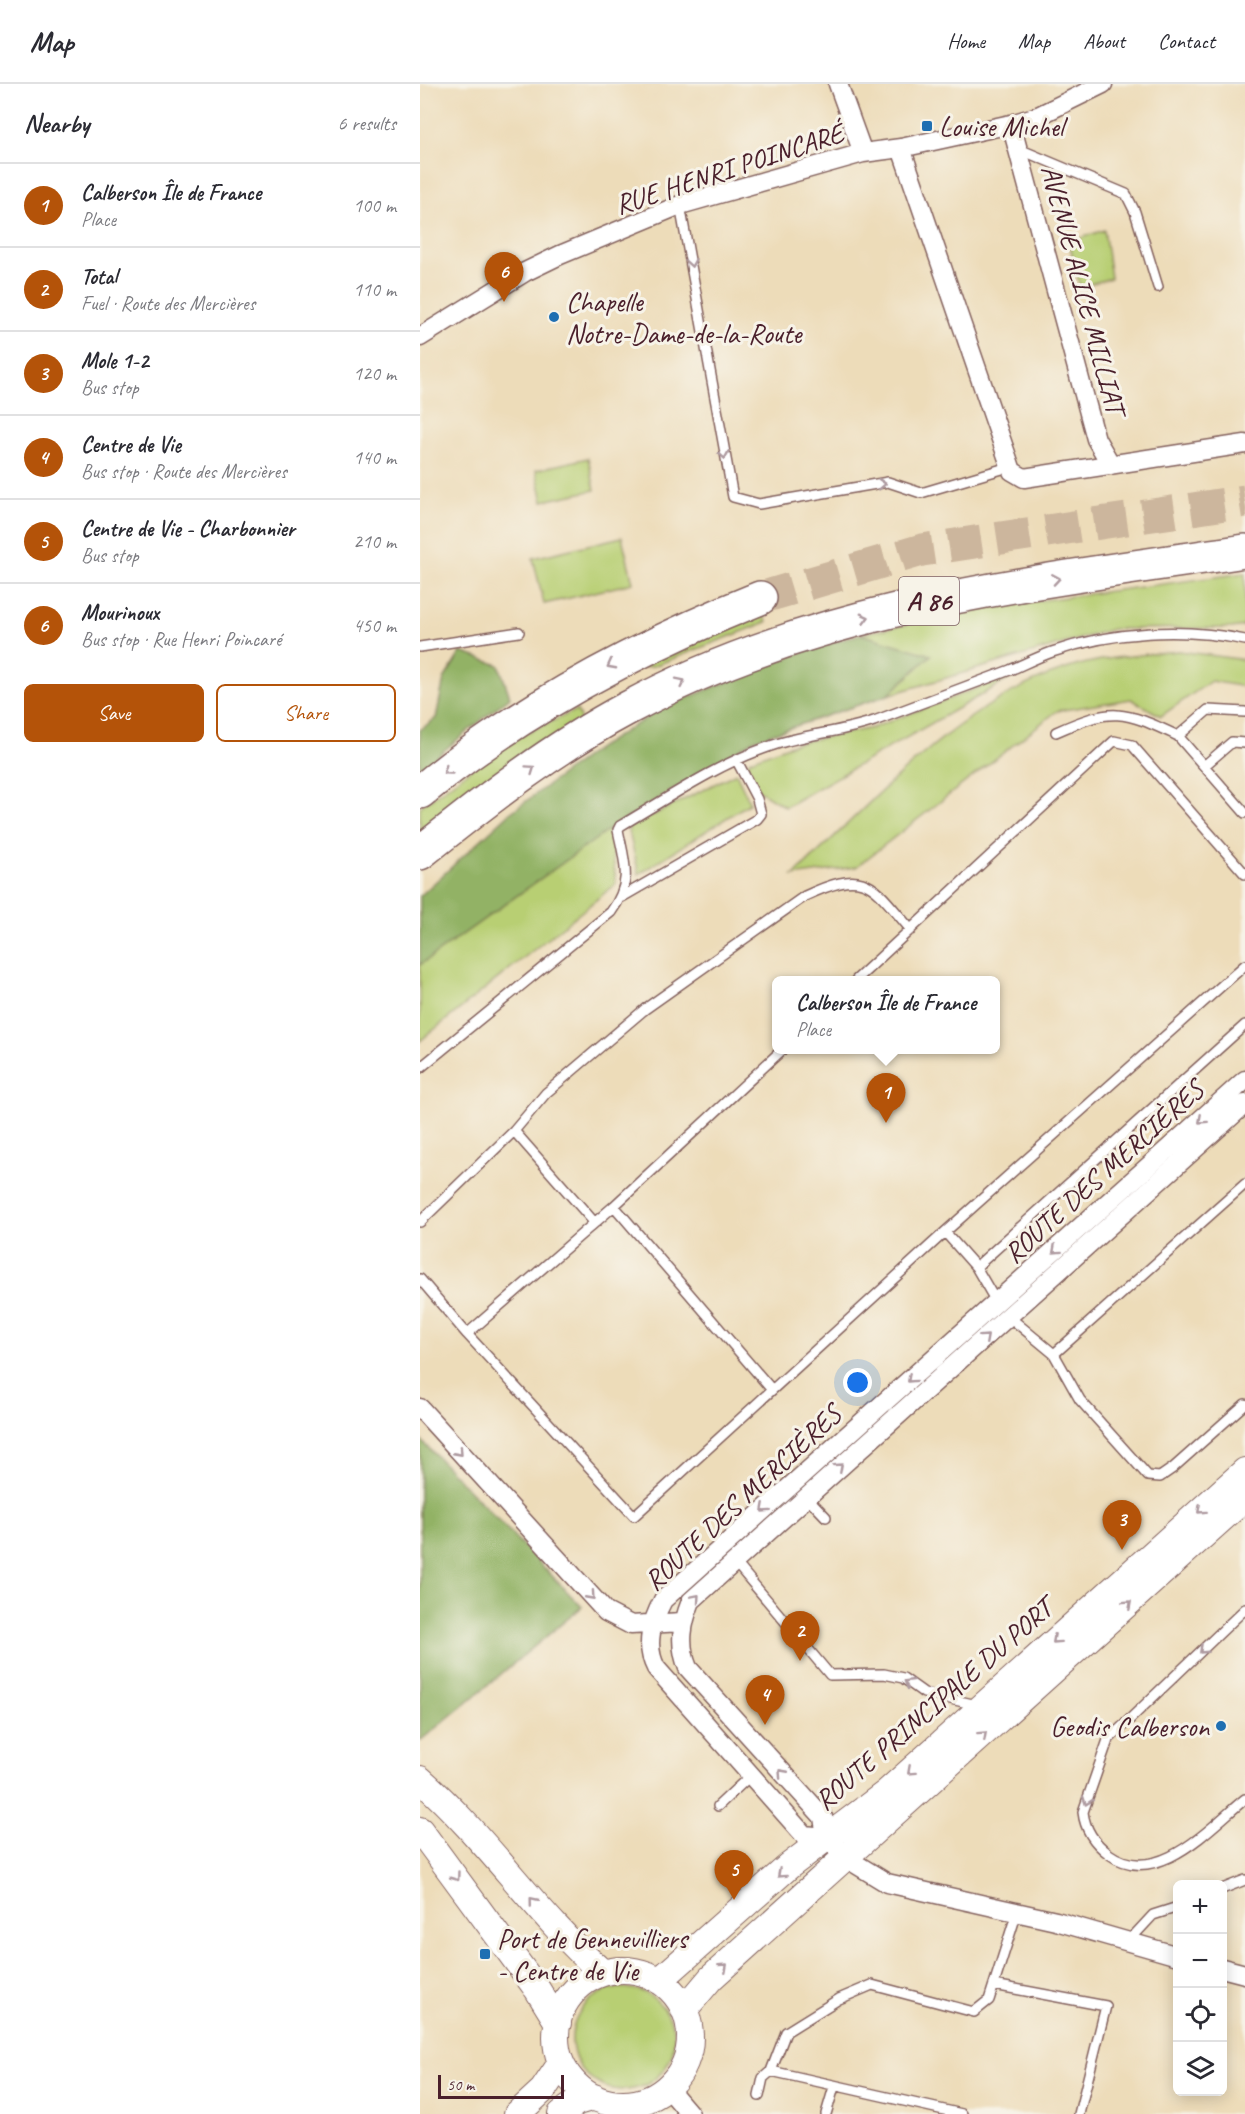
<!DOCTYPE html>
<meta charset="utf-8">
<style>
:root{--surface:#fff;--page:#f7f7f7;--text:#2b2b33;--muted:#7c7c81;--line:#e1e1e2;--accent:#b45309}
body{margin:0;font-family:Caveat,sans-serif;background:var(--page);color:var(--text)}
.controls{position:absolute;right:18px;bottom:18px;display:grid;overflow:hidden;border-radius:9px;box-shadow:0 3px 15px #0003}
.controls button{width:54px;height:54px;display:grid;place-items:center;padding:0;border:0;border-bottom:2px solid var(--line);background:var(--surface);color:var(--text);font:30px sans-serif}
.scale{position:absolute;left:18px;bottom:15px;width:126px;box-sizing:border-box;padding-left:6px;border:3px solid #4a1f2b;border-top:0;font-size:16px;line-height:21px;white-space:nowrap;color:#4a1f2b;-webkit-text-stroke:4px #f7f3e8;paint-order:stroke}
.you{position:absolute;left:438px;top:1299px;width:21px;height:21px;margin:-15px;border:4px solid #fff;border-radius:50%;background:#1a73e8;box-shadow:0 0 0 9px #1a73e833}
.badge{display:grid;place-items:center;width:39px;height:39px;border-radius:50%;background:var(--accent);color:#fff;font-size:20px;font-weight:700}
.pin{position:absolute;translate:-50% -50px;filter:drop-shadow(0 2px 3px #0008)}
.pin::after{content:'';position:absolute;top:32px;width:21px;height:18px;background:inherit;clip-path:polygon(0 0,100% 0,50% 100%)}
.popup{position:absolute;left:352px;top:892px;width:228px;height:78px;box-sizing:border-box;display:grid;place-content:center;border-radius:9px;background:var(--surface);filter:drop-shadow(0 2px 4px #0005);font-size:20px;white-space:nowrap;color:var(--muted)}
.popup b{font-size:22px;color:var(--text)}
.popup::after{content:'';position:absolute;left:50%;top:100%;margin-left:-12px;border:12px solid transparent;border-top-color:var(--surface)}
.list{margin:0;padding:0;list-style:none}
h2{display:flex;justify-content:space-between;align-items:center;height:78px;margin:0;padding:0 24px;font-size:26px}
h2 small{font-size:20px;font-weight:400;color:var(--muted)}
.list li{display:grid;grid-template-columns:39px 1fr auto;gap:18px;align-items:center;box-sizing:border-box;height:84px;padding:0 24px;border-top:2px solid var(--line)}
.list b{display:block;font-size:22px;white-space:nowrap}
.list p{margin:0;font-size:20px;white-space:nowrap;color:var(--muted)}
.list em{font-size:20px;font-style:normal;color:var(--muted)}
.actions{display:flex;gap:12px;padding:18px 24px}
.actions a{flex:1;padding:14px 0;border:2px solid var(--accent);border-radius:9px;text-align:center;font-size:21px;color:var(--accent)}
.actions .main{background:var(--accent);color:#fff}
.icon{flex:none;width:33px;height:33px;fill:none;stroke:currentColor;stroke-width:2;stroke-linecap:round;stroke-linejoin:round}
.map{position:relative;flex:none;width:825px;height:2030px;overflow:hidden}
header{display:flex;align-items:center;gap:36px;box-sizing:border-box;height:84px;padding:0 30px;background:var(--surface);border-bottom:2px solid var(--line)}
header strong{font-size:28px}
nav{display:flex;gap:33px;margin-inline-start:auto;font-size:21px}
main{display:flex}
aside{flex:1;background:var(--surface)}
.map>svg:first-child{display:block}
.green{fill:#b8cf73;stroke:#81774f;stroke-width:1.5}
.forest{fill:#92b265;stroke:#6e6848;stroke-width:1.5}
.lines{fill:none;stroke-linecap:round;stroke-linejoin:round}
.motorway-tunnel{stroke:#ccb69d;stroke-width:33;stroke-dasharray:33 16;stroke-linecap:butt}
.service-casing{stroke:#83615d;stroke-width:12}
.minor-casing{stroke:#83615d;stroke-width:21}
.secondary-casing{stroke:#83615d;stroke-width:28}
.motorway-casing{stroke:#83615d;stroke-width:36}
.service{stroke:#fff;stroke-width:9}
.minor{stroke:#fff;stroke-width:18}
.secondary{stroke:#fff;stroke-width:26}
.motorway{stroke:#fff;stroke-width:33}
.oneway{stroke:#ae9aa0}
.poi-dot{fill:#1f6fb2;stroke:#f7f3e8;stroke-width:2}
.labels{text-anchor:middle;stroke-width:6;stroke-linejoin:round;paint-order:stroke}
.shield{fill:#f7f3e8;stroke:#7e5f64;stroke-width:1.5}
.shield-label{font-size:27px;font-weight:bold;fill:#4a1f2b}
.poi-label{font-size:28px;fill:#4a1f2b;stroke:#f7f3e8;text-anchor:start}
.street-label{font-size:28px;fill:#4a1f2b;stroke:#f7f3e8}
</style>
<header>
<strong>Map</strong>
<nav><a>Home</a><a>Map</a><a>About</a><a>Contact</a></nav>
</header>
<main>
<aside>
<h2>Nearby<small>6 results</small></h2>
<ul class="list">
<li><span class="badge">1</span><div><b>Calberson Île de France</b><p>Place</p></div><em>100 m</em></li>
<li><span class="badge">2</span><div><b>Total</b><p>Fuel · Route des Mercières</p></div><em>110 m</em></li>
<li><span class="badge">3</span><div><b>Mole 1-2</b><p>Bus stop</p></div><em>120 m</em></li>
<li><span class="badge">4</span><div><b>Centre de Vie</b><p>Bus stop · Route des Mercières</p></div><em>140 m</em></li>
<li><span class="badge">5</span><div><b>Centre de Vie - Charbonnier</b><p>Bus stop</p></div><em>210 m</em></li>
<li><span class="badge">6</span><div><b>Mourinoux</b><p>Bus stop · Rue Henri Poincaré</p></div><em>450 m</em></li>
</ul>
<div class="actions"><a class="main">Save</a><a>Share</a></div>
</aside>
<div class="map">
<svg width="825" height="2030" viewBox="0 0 825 2030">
<rect width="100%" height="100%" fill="#f7f3e8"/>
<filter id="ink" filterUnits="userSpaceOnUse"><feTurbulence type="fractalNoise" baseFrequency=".0167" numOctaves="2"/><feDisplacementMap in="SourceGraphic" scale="12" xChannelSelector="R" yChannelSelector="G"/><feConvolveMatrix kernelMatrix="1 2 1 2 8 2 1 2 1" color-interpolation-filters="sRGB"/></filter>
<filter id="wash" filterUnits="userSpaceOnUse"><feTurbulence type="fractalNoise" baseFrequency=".008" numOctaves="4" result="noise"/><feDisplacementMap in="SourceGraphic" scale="24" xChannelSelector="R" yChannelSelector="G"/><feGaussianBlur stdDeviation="1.35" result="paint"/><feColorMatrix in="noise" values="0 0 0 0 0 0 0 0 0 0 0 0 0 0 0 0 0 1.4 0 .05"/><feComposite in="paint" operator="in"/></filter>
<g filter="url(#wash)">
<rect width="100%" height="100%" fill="#eddcb9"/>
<path class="green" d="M684,146l7,48 -31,9 -11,-45z
M168,374l7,32 -52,11 -7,-31z
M202,453l11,46 -89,21 -11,-46z
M825,489v53l-14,2 -118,1 -225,66 43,-40 -71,-21 139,-28z
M343,530l4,8 -113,44 -22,2z
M759,567l66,9v27l-34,-6 -50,35 -30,-17 -74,12 -201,156 -63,9c81,-75 165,-173 273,-207 36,-12 75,-14 113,-18z
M605,586l-240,137 -30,-19 -11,-17 6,-11 46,-17 76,-15z
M157,626l4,11 -161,117v-31l88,-66z
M316,689l14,30 -111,71 -11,-46z
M190,745l6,55 -196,157v-76z
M152 1955a51 51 0 1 1 102 0a51 51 0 1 1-102 0Z"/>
<path class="forest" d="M440,550l71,21 -43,40 -134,45 -144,89 -190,136v-69l90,-83 88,-65 66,-41 138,-55z
M41,568l38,13 11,32 -90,73v-40l16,-12 8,-39z
M0,1355l162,168 -162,134z"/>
</g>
<g filter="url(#ink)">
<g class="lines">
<path class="motorway-tunnel" d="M340,514l162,-48 323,-49"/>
<defs>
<path id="service" d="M599,65l107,45 9,18 23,75
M260,121l53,292 26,7 129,-22 33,11 88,-26
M0,563l99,-15
M825,628l-37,-2 -30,26 26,30 28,-24 13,1
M636,648c56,-25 67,-22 122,4
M784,682l41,47
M202,813l135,-78 4,-5 -4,-15 -20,-38
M436,896l258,-239 18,4 113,129
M362,966l-168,156 -147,128 167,182 311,-284 300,-267
M0,984l191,-156c22,-30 14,-48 7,-82l2,-4c48,-28 96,-61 148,-79 35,-13 71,-14 106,-26 45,-17 91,-34 136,-51 14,-6 28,-13 42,-18 61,-21 131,-25 193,-12
M94,1047l80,91
M825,1100l-191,170 26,46 68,76 12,1 13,-9 72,-64
M194,1122l158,184
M0,1138l94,-91 32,-38 99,-84 160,-113c62,-29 66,-13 106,34
M525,1148l31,35
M0,1195l47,55
M578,1221l-22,-38 269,-242
M587,1231l47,39
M385,1411l21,22
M315,1478l95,113 54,-1 19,4 21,15 53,12
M825,1525l-137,131 -25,72c2,18 11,31 26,42 48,35 101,-27 136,-55
M298,1722l33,-31
M802,1805l23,-9
M707,1859l26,-28 25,-8
M574,1901l112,21 -27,108
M351,1987l15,-39 53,-33 33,-14 102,27 15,-12 28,-88
M339,2012l4,-18 8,-7 191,43
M406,2030l8,-27"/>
<path id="minor" d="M418,0l25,69
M591,40l85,315 15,26
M481,64l111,323 12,7 221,-34
M0,253l105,-65 35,-17 120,-50 183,-52 38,-5 110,-24 27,-8 65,-32
M0,1324l186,204 25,13 51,-3
M406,1753l-22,-2 -148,-167c-12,-23 -4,-47 7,-68l582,-520
M406,1753l-3,-20 -135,-149c-10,-24 -6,-44 3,-67l554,-497
M406,1753l20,21 41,25 169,38 122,35
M802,1884l23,6
M247,2003l23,27"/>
<path id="secondary" d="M0,1695c67,59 116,135 183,194
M0,1746l117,159 21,34
M136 1953a67 67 0 1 1 134 0a67 67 0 1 1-134 0Z
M239,1897l130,-115 97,-73 359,-322
M264,1926l27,-32 534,-480
M97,2030l26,-24 18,-27
M141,2030l16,-12 17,-5"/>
<path id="motorway" d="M0,708c102,-84 218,-145 340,-194
M0,769c66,-53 133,-105 208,-145 190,-103 407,-126 617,-157"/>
</defs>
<use href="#service" class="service-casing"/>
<use href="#minor" class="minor-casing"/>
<use href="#secondary" class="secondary-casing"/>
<use href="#motorway" class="motorway-casing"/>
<use href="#service" class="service"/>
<use href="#minor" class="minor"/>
<use href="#secondary" class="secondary"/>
<use href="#motorway" class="motorway"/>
</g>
<defs><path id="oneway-chevron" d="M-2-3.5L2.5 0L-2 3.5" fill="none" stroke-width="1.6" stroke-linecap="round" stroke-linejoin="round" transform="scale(1.5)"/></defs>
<g class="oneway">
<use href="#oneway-chevron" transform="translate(271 179) rotate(80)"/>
<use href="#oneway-chevron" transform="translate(304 371) rotate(80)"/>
<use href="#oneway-chevron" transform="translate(462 400) rotate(-3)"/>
<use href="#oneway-chevron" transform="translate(636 495) rotate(-9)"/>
<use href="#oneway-chevron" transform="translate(445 534) rotate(-15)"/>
<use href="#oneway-chevron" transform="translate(191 581) rotate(152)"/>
<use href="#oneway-chevron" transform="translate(261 598) rotate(-26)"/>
<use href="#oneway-chevron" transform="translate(111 685) rotate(-35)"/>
<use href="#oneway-chevron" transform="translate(27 687) rotate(144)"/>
<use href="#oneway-chevron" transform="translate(782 1036) rotate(138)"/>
<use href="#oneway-chevron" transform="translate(636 1166) rotate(138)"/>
<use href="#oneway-chevron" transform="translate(565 1254) rotate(-42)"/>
<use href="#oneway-chevron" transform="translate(491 1295) rotate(138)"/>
<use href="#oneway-chevron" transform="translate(39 1368) rotate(48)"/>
<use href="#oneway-chevron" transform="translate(419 1383) rotate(-42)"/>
<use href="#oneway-chevron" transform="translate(345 1425) rotate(138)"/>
<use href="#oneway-chevron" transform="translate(781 1426) rotate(138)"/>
<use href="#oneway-chevron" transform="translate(171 1512) rotate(48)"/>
<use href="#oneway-chevron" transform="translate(276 1514) rotate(-49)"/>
<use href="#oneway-chevron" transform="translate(708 1520) rotate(-42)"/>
<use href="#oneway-chevron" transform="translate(636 1556) rotate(138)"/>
<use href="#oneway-chevron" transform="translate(783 1566) rotate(137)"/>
<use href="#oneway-chevron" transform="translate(488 1599) rotate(-150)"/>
<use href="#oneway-chevron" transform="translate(563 1651) rotate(-42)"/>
<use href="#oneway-chevron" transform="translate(491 1687) rotate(138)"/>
<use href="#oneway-chevron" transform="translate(362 1689) rotate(-132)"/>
<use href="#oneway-chevron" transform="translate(667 1717) rotate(109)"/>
<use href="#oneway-chevron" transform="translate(361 1790) rotate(138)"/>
<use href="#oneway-chevron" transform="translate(36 1793) rotate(54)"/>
<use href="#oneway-chevron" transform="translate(113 1817) rotate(-129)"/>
<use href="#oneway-chevron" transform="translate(304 1883) rotate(-42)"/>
</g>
</g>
<g class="poi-dot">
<rect x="501" y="36" width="12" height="12" rx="3"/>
<circle cx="134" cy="233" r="6"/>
<circle cx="801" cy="1642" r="6"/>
<rect x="59" y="1864" width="12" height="12" rx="3"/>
</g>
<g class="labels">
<rect class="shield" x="479" y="493" width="60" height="48" rx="4.5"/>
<g class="shield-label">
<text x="509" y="526">A 86</text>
</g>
<g class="poi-label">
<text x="519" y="52">Louise Michel</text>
<text x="146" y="227">Chapelle<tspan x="146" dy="32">Notre-Dame-de-la-Route</tspan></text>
<text x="789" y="1652" text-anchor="end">Geodis Calberson</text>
<text x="77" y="1864">Port de Gennevilliers<tspan x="77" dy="32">- Centre de Vie</tspan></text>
</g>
<g class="street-label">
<text transform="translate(309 84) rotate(-18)" y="10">RUE HENRI POINCARÉ</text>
<text transform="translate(664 205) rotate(75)" y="10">AVENUE ALICE MILLIAT</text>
<text transform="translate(683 1087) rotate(-42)" y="10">ROUTE DES MERCIÈRES</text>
<text transform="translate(322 1413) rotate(-43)" y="10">ROUTE DES MERCIÈRES</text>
<text transform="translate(513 1620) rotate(-41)" y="10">ROUTE PRINCIPALE DU PORT</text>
</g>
</g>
</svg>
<div class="controls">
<button>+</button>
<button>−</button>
<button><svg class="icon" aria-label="locate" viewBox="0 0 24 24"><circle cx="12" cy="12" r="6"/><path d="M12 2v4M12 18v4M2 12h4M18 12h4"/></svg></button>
<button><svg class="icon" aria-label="layers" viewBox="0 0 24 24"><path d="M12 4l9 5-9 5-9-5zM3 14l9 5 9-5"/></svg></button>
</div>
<div class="scale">50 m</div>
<div class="you"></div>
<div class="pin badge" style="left:466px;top:1039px">1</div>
<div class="popup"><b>Calberson Île de France</b>Place</div>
<div class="pin badge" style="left:380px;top:1577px">2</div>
<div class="pin badge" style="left:702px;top:1466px">3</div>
<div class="pin badge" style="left:345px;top:1641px">4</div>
<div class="pin badge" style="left:314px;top:1816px">5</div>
<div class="pin badge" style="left:84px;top:218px">6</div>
</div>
</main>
